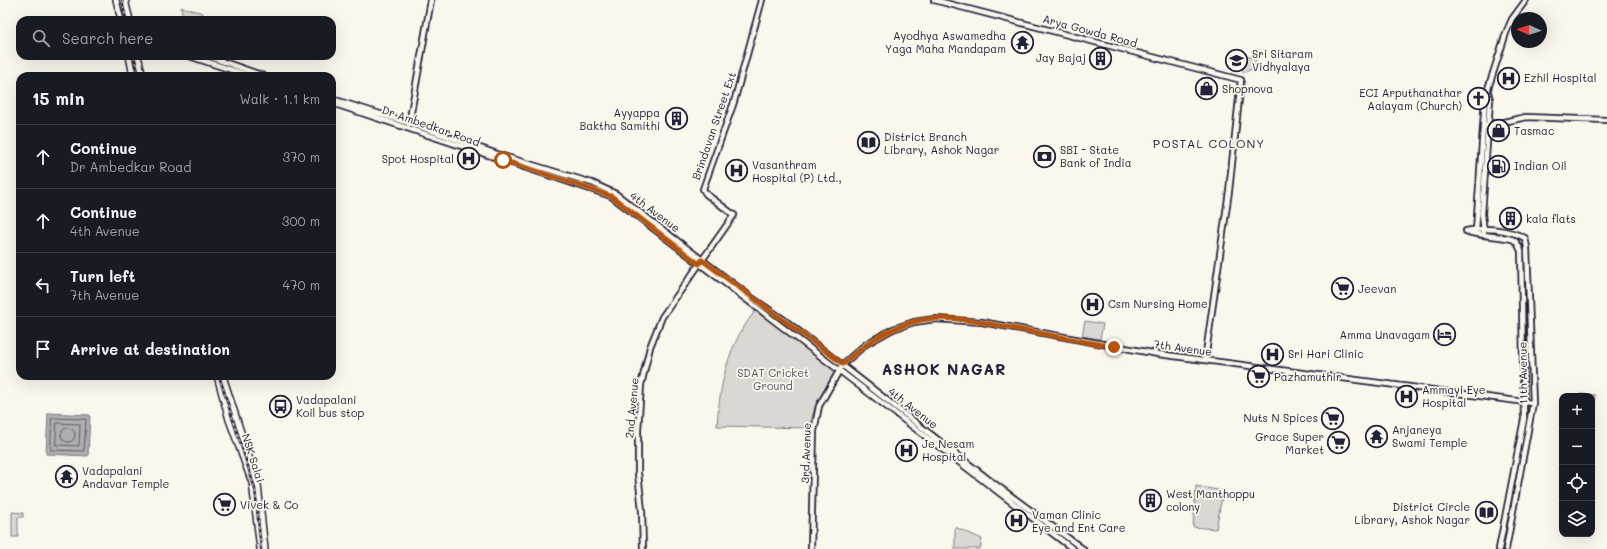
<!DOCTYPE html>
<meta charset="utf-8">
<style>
:root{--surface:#171b24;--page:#20242c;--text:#f1f3f6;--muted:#9ea1a6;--line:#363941}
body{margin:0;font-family:Mali,sans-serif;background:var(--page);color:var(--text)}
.controls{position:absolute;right:12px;bottom:12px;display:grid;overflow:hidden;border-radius:8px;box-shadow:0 4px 16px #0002}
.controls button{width:36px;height:36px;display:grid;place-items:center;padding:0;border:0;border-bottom:1px solid var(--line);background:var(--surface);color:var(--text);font:20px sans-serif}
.compass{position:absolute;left:1511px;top:12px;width:36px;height:36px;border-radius:50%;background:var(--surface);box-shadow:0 4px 16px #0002;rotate:273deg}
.stop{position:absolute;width:12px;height:12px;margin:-9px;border:3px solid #b45309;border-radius:50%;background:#fff}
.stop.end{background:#b45309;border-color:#fff;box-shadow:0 1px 4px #0008}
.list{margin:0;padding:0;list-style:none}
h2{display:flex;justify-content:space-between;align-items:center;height:52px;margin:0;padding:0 16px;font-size:17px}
h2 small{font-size:13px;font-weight:400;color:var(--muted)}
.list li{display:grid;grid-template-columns:26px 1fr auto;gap:12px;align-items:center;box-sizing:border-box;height:64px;padding:0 16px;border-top:1px solid var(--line)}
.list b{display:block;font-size:15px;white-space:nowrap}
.list p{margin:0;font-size:13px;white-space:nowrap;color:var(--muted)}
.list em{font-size:13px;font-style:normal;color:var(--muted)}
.icon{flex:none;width:22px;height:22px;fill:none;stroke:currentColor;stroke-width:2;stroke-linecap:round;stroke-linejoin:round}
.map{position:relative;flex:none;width:1607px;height:549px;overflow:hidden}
.search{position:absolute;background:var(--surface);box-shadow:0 4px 16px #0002;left:16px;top:16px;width:320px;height:44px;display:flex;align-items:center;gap:10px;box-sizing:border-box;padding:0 14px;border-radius:12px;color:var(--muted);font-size:15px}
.panel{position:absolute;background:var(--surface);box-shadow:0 4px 16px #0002;left:16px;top:72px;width:320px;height:308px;border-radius:12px}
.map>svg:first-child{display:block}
.green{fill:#dbd8d3;stroke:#7e7d87}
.water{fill:#b1aeb0;stroke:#787681}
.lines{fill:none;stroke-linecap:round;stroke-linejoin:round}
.shore{stroke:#5b5a6a;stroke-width:1}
.secondary-casing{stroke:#22223b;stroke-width:8}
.primary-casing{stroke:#22223b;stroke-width:8}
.secondary{stroke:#fbf7ec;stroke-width:4.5}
.primary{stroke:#fbf7ec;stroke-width:5}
.rail-casing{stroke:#22223b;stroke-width:2.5}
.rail{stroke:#fbf7ec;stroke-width:1;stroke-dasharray:3;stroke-linecap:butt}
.route{stroke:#b45309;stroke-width:5}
.labels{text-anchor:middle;stroke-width:3.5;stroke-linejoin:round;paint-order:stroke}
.street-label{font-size:11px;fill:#22223b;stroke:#fbf7ec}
.poi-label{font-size:11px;fill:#22223b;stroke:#fbf7ec;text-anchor:start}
.park-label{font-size:11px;fill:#505061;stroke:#fbf7ec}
.neighbourhood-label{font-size:12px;letter-spacing:1px;fill:#22223b;stroke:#fbf7ec}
.district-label{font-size:15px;font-weight:bold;letter-spacing:1px;fill:#22223b;stroke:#fbf7ec}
</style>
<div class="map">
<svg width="1607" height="549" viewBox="0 0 1607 549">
<rect width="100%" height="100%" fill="#fbf7ec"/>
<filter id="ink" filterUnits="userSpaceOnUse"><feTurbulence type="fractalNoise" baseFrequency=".025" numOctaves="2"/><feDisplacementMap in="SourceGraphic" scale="8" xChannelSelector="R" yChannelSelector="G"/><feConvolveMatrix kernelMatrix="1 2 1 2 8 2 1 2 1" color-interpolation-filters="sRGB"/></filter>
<g filter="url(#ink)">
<path class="green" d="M181,7l22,6 -1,7h-19z
M1242,57h12l4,9 -15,7z
M757,308l81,59 -22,37 -7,24 -92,-2c2,-31 7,-61 21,-89 5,-10 13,-20 19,-29z
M1085,321l18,3 -3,15 -18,-3z
M1580,394l15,1 -1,24h-2v-23h-12z
M1196,486l27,5 -7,38 -23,-2z
M12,512l11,1v4h-5v20h-6z
M955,527l27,12 -2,10h-25z"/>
<path class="water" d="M48,413l42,2 -2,41 -42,-2z"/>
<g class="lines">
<path class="shore" d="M52,418l34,1 -2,32 -33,-1z
M57,423l23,1 -1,22 -23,-1z
M61 435a7 7 0 1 1 14 0a7 7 0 1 1-14 0Z"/>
<defs>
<path id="secondary" d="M934,0l307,80 -12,111 -24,169
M189,56l61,20
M207,56l57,20
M332,99l77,24 94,33 89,27 24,11 136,104 31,21 205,160 95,70
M332,103l279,93 462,353
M409,124l22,-124
M1486,126l40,-9 81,3
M1466,231c19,-4 42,-2 59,7l2,9 6,156 -27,146
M1476,231l9,-133 21,-65 6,-14 14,-19
M1468,232c10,4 40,4 46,8 4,3 5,7 7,11l3,168 -25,130
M1484,232l-2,-18 8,-114 -2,-8
M643,549l-1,-38 -4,-38v-43l3,-45 9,-38 12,-30 72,-102 -28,-21 -3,-5 31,-87 28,-102
M811,549l3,-118 5,-25 24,-42 23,-20 27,-15 21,-7 21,-3 47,3 176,32 375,49"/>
<path id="primary" d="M116,0l5,20
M125,0l5,20
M129,56l4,20
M138,56l5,20
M217,376l12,44 23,63 8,66
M223,376l35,109 7,64"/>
</defs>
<use href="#secondary" class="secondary-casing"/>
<use href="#primary" class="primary-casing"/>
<use href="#secondary" class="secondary"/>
<use href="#primary" class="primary"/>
<defs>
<path id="rail" d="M122,0l4,20
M134,56l3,20
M219,376l36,113 6,60"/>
</defs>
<use href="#rail" class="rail-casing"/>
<use href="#rail" class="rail"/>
</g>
</g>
<g class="lines" filter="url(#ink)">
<path class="route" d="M503,160l108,36 88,68 3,-4 141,104c22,-20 40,-33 70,-42 30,-9 68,0 99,6 34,6 68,13 102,19"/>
</g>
<defs>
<symbol id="temple-ring" viewBox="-11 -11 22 22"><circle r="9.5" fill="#fbf7ec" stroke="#22223b" stroke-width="1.5"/><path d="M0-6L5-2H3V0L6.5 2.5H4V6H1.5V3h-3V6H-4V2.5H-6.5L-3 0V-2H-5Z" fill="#22223b"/></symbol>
<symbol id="building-ring" viewBox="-11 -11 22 22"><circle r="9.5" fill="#fbf7ec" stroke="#22223b" stroke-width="1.5"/><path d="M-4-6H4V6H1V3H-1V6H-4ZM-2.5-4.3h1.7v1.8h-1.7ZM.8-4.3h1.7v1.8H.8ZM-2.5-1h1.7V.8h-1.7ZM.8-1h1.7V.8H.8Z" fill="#22223b"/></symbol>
<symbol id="school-ring" viewBox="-11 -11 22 22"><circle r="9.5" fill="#fbf7ec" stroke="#22223b" stroke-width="1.5"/><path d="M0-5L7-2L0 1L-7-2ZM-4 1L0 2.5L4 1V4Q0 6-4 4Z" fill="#22223b"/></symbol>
<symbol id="hospital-ring" viewBox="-11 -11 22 22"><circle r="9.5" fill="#fbf7ec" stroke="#22223b" stroke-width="1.5"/><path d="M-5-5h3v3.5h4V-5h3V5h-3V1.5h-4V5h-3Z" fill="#22223b"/></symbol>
<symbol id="shop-ring" viewBox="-11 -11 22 22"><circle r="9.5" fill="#fbf7ec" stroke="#22223b" stroke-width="1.5"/><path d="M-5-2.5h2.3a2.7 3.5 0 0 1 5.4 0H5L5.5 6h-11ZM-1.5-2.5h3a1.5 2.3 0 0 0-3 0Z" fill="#22223b"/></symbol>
<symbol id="church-ring" viewBox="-11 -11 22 22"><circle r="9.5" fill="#fbf7ec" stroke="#22223b" stroke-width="1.5"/><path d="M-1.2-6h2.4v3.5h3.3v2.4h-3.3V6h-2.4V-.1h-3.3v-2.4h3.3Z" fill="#22223b"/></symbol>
<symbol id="library-ring" viewBox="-11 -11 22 22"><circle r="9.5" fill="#fbf7ec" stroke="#22223b" stroke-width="1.5"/><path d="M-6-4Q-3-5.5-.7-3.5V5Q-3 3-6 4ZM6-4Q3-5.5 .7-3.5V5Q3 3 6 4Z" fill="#22223b"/></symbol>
<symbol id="bank-ring" viewBox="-11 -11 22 22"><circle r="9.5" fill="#fbf7ec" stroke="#22223b" stroke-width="1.5"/><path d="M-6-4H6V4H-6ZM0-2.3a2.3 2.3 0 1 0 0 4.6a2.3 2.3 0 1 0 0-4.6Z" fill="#22223b"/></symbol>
<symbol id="fuel-ring" viewBox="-11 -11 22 22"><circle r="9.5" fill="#fbf7ec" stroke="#22223b" stroke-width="1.5"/><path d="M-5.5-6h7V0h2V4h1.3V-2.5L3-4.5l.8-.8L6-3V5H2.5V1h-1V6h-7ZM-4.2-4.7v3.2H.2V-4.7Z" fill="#22223b"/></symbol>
<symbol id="supermarket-ring" viewBox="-11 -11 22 22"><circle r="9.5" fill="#fbf7ec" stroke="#22223b" stroke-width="1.5"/><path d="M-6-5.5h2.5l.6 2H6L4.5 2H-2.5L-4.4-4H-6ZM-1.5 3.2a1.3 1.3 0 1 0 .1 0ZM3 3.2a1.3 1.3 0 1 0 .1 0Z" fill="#22223b"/></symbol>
<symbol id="hotel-ring" viewBox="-11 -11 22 22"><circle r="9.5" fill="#fbf7ec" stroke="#22223b" stroke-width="1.5"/><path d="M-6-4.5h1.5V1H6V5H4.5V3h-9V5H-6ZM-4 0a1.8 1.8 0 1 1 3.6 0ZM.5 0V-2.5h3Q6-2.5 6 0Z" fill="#22223b"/></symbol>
<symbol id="bus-ring" viewBox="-11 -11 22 22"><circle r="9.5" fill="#fbf7ec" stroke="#22223b" stroke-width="1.5"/><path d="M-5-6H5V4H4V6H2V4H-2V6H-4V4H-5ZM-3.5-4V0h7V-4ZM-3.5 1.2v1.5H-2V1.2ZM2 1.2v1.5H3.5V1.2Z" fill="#22223b"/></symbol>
</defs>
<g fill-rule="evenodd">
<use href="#temple-ring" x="1010" y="30" width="25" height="25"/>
<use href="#building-ring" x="1088" y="46" width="25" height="25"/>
<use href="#school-ring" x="1224" y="48" width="25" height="25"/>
<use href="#hospital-ring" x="1496" y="66" width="25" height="25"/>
<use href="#shop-ring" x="1194" y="76" width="25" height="25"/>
<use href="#church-ring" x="1466" y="86" width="25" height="25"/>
<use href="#building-ring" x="664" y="106" width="25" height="25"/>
<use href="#shop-ring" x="1486" y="118" width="25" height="25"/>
<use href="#library-ring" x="856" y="130" width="25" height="25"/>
<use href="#bank-ring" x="1032" y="144" width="25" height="25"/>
<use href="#hospital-ring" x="456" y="146" width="25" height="25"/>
<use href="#fuel-ring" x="1486" y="154" width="25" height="25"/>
<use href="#hospital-ring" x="724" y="158" width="25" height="25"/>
<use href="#building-ring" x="1498" y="206" width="25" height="25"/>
<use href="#supermarket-ring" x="1330" y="276" width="25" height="25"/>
<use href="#hospital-ring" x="1080" y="292" width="25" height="25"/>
<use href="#hotel-ring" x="1432" y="322" width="25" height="25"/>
<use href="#hospital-ring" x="1260" y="342" width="25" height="25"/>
<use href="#supermarket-ring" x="1246" y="364" width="25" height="25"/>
<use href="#hospital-ring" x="1394" y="384" width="25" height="25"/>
<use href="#bus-ring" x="268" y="394" width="25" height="25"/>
<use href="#supermarket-ring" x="1320" y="406" width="25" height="25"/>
<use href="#temple-ring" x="1364" y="424" width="25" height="25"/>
<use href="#supermarket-ring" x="1326" y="430" width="25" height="25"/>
<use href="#hospital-ring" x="894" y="438" width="25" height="25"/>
<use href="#temple-ring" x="54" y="464" width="25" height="25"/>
<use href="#building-ring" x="1138" y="488" width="25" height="25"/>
<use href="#supermarket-ring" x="212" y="492" width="25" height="25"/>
<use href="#library-ring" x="1474" y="500" width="25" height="25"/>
<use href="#hospital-ring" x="1004" y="508" width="25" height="25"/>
</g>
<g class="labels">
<g class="street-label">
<text transform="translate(1090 31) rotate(15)" y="4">Arya Gowda Road</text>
<text transform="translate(431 126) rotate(19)" y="4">Dr Ambedkar Road</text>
<text transform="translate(714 126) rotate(-71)" y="4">Brindavan Street Ext</text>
<text transform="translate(655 212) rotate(37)" y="4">4th Avenue</text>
<text transform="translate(1183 348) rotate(8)" y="4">7th Avenue</text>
<text transform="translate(1523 373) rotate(-91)" y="4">11th Avenue</text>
<text transform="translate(632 408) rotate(-85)" y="4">2nd Avenue</text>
<text transform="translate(913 408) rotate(38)" y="4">4th Avenue</text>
<text transform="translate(806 453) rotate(-88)" y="4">3rd Avenue</text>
<text transform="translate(253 458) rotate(72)" y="4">NSK Salai</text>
</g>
<g class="poi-label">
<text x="1006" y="40" text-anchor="end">Ayodhya Aswamedha<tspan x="1006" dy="13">Yaga Maha Mandapam</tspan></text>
<text x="1252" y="58">Sri Sitaram<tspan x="1252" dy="13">Vidhyalaya</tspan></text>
<text x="1086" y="62" text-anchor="end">Jay Bajaj</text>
<text x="1524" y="82">Ezhil Hospital</text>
<text x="1222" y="93">Shopnova</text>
<text x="1462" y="97" text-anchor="end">ECI Arputhanathar<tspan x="1462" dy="13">Aalayam (Church)</tspan></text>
<text x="660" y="117" text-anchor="end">Ayyappa<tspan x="660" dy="13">Baktha Samithi</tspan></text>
<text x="1514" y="135">Tasmac</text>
<text x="884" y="141">District Branch<tspan x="884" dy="13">Library, Ashok Nagar</tspan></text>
<text x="1060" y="154">SBI - State<tspan x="1060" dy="13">Bank of India</tspan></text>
<text x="454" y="163" text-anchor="end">Spot Hospital</text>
<text x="752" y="169">Vasanthram<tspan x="752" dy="13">Hospital (P) Ltd.,</tspan></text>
<text x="1514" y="170">Indian Oil</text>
<text x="1526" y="223">kala flats</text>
<text x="1358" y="293">Jeevan</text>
<text x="1108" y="308">Csm Nursing Home</text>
<text x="1430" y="339" text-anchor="end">Amma Unavagam</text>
<text x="1288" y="358">Sri Hari Clinic</text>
<text x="1274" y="381">Pazhamuthir</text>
<text x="1422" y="394">Ammayi Eye<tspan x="1422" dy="13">Hospital</tspan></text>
<text x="296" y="404">Vadapalani<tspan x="296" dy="13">Koil bus stop</tspan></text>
<text x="1318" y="422" text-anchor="end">Nuts N Spices</text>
<text x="1392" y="434">Anjaneya<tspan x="1392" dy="13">Swami Temple</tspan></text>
<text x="1324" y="441" text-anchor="end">Grace Super<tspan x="1324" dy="13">Market</tspan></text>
<text x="922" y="448">Je Nesam<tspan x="922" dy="13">Hospital</tspan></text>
<text x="82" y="475">Vadapalani<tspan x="82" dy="13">Andavar Temple</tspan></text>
<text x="1166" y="498">West Manthoppu<tspan x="1166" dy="13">colony</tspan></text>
<text x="240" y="509">Vivek &amp; Co</text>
<text x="1470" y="511" text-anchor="end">District Circle<tspan x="1470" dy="13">Library, Ashok Nagar</tspan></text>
<text x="1032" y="519">Vaman Clinic<tspan x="1032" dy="13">Eye and Ent Care</tspan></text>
</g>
<g class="park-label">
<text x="773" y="377">SDAT Cricket<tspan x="773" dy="13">Ground</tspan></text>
</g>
<g class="neighbourhood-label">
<text x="1209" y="148">POSTAL COLONY</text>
</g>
<g class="district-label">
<text x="944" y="375">ASHOK NAGAR</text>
</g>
</g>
</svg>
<div class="controls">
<button>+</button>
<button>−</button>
<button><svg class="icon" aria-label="locate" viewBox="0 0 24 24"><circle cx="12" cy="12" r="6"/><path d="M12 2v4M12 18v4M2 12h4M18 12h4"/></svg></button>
<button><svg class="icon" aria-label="layers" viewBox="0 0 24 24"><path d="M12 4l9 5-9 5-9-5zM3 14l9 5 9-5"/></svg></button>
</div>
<svg class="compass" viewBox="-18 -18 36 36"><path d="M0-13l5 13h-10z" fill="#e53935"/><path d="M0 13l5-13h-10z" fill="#9ea1a6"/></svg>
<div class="stop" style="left:503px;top:160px"></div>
<div class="stop end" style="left:1114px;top:347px"></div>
<div class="search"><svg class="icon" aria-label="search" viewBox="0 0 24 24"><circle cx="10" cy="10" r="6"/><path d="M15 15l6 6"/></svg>Search here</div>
<section class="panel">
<h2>15 min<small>Walk · 1.1 km</small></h2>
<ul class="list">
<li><svg class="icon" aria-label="ahead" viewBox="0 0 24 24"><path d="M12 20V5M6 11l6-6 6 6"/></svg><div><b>Continue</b><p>Dr Ambedkar Road</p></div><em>370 m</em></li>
<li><svg class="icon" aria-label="ahead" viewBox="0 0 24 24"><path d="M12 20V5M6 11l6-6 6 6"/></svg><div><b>Continue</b><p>4th Avenue</p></div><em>300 m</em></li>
<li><svg class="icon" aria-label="left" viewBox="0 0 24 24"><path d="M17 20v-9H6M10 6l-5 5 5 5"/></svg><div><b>Turn left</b><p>7th Avenue</p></div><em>470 m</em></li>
<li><svg class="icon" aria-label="arrive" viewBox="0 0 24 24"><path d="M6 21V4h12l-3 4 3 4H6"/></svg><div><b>Arrive at destination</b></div></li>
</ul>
</section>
</div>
